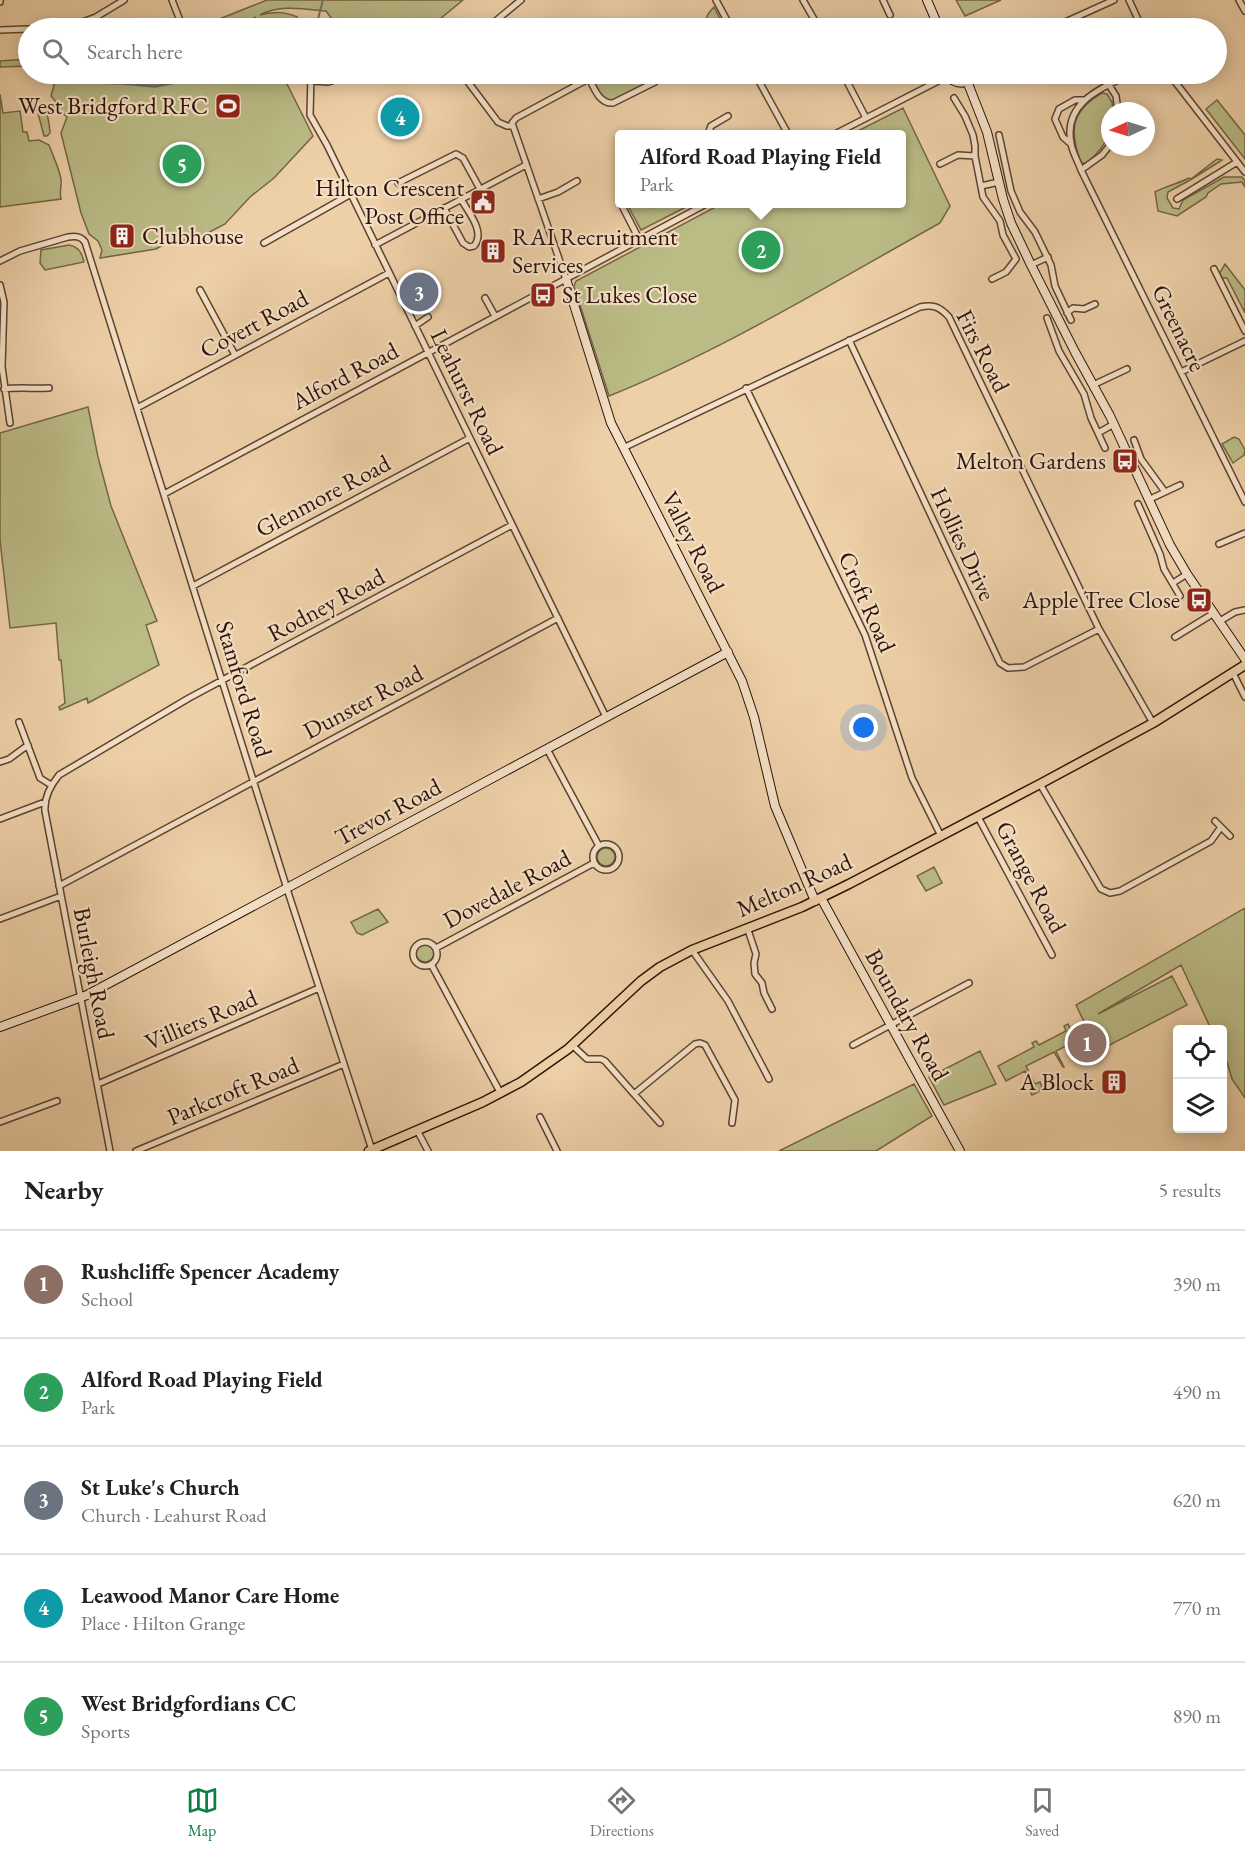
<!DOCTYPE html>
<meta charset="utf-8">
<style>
:root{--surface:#fff;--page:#f6f6f6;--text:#222;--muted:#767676;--line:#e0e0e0;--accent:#0b8043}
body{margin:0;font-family:"EB Garamond",serif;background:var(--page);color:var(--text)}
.controls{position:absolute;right:18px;bottom:18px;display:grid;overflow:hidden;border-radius:6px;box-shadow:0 3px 15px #0003}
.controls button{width:54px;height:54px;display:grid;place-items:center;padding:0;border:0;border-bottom:2px solid var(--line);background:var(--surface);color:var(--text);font:30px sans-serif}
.compass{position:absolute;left:1101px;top:102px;width:54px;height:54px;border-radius:50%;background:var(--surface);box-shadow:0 3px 15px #0003;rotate:266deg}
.you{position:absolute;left:864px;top:728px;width:21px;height:21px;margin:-15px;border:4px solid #fff;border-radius:50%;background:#1a73e8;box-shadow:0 0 0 9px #1a73e833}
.badge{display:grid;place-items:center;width:39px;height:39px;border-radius:50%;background:var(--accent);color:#fff;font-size:20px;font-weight:700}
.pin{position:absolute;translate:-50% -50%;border:3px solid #fff;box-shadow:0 2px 6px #0006}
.popup{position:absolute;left:615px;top:130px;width:291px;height:78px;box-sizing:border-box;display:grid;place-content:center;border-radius:6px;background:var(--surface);filter:drop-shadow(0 2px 4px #0005);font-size:20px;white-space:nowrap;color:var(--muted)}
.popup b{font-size:22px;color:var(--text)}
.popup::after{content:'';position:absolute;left:50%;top:100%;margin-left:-12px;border:12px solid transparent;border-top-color:var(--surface)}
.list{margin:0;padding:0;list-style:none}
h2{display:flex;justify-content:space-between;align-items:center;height:78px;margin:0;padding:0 24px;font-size:26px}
h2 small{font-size:20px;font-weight:400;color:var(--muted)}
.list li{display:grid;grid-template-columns:39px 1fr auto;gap:18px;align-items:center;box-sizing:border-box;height:108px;padding:0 24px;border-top:2px solid var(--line)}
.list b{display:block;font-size:22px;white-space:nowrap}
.list p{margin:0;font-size:20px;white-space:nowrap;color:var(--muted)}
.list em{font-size:20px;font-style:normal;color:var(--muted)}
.icon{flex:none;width:33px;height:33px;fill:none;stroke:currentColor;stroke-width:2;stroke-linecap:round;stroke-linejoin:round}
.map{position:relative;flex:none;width:1245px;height:1151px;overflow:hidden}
.search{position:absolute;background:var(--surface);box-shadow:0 3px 15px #0003;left:18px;right:18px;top:18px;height:66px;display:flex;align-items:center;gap:15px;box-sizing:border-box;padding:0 21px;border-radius:33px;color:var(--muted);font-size:22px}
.sheet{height:618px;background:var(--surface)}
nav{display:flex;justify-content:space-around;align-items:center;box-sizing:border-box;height:84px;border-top:2px solid var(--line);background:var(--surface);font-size:16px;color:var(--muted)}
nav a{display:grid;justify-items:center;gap:3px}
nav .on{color:var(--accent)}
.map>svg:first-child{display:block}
.green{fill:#bbbb86;stroke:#746647;stroke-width:1.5}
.water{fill:#9ab7a4;stroke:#6e7566;stroke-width:1.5}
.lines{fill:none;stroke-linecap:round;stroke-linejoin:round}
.stream{stroke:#6e7566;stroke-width:2}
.street-casing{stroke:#5d4230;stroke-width:8}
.secondary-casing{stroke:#2d1208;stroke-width:10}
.primary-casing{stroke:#2d1208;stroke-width:11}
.street{stroke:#f4e0c6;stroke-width:5}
.secondary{stroke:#f4e0c6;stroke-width:8}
.primary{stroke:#eed0a8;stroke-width:8}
.labels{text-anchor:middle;stroke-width:4.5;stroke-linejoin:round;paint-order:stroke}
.poi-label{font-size:24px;fill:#2d1208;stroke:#f4e0c6;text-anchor:end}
.street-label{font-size:24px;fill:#2d1208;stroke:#f4e0c6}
</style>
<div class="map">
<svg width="1245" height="1151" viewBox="0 0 1245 1151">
<rect width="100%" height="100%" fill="#eed0a8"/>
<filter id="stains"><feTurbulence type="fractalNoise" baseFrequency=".00333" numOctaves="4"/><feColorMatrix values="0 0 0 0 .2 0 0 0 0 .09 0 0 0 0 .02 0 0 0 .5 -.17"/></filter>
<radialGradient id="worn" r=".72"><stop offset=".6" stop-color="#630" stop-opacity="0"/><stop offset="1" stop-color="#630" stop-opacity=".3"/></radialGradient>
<path class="green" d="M267,0h196l-34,28h-90l-13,-17c-20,-2 -48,-7 -66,4 14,-3 24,-4 37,2l-2,11h-56l17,-11 -20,11h-39z
M956,0h45l-36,16z
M714,7l11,21h-19c-1,-10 1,-14 8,-21z
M28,59v7l-28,1v-6z
M57,74h12l14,3 -8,-3h207l31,62 -39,42 -24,19 -25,27 -19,10 -31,9 -10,1 -9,5 -56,9 2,-8 -4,-9 -9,-7 -8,-21 -20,-80 6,-16 -10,-8 -1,-7 -5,-6z
M587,74h72v3l-46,26 -12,-2z
M1102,93l5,1 5,8 1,9h-3c0,26 -3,34 -23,52h-6c-12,-33 -10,-52 21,-70z
M0,94l3,19 17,-2 3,21h4l2,9 10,-1 10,5c4,11 10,23 12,34 1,7 -2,13 0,20l-61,8z
M1217,100l28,35v24l-39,-50z
M35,102c13,3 14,20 15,31l-3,3h-3z
M903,108l47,98 -10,17c-108,60 -215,126 -331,173l-35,-110 2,-5 145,-77h181v-70h-50z
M1217,159l5,1 -30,19 -24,13 -1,6 6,10 6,1 4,-9 41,-23h18l3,4v6l-3,-5 -21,2 -13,9 -2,4 -29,19 -19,-5 -3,-19c11,-6 22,-8 34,-14l2,1z
M627,204h65l-51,26z
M69,245c10,2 13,8 15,17l-39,8 -5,-7 1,-13z
M1225,264l20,26v23l-18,-35h-6l-2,-4z
M88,407l10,50 13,49 46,115 -11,4 13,40 -71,38 -1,-5 -27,12 -1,-3 6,-4 -4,-43h-2l-3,-37 -46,5 -10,-88v-107z
M1234,437l5,2 6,11 -1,5 -11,8 -11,-19z
M597 857a9 9 0 1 1 18 0a9 9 0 1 1-18 0Z
M934,867l8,16 -16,8 -9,-15z
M1245,908v190l-13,-19 -4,-14 -5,-12 -1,-23 -11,-1 -30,-64 -83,49 74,-38 15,29 -89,46 -22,-46z
M378,909l10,13 -26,13 -5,-2 -6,-11z
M416 953a9 9 0 1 1 18 0a9 9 0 1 1-18 0Z
M1068,1024l8,17 -20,10 8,16h-1l-9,-15 -28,14 9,18 5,-2 2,5 -4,5 -6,3 -2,-4 4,-2 -9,-18 -19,10 -8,-15 36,-19 -2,-4 4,-2 3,4 27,-14 -2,-5z
M980,1051l16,33 -52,21 -15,-28z
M914,1084l18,32 -56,35h-97z"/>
<path class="water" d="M309,19h14l11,9c-4,-1 -8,-5 -12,-6 -17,-6 -34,7 -50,6l18,-6z
M53,74h10l26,7h34l20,4h17l19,-5 15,-6 -13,8 -26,5 -33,-3 -33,-1z"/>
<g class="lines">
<path class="stream" d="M318,19l5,-19"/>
<defs>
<path id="street" d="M172,0l9,23
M716,0l15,28
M803,0l16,28
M883,0l7,15
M1129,0l13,28
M1239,0l6,11
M0,2v-1
M96,17l6,11
M66,28l30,-11 28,-17
M487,28l34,-28
M615,28l15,-6 7,6
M1052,28l62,-28
M0,30l28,-1
M311,74l-1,41 17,30 279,572
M462,74l36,48 9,4h5
M587,74c6,11 11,30 26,29l42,-21 4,-5v-3
M755,74l33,60
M843,74l23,44
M1131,74c-29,14 -68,28 -60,69 1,9 7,18 10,27l164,332
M1169,74l76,98
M312,81l16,1 10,-3
M1109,85l7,11 2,15
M954,98l11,18 8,19 2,11v10l8,41 17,24 3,14 13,24 -10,13 -14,7
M708,134l3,-8 17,-10
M835,134l113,-58
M999,135l12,56 9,21 15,20 16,33 4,21 16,34
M1071,144l-8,-7 -8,-18 4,-10 16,-9h10
M940,164l18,-9 17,1
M1081,170l21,-15 8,-10
M398,183l58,-29 7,4 17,31
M981,186l18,-4
M538,199l20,-7 19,-11
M1177,199l60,-37
M621,204l18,35
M444,208l19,35 6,4 5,-1c12,-14 -6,-34 -13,-47
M264,243l87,-49
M375,245l151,-80
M0,261l20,-10 48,-14c7,-1 13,-1 17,5l203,650 84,258
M1031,265l17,-8
M1214,269l31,62
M566,279l-54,-156 4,-5 74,-40
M0,285l4,17 -2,65 8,56
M200,290l35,65
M485,298l10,18
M1067,313l6,-5 11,1 11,-5
M1047,318l12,33 25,43 7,24 14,30
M415,326l13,-9
M849,340l151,323 8,5 16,-1 75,-38
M1181,372l64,-31
M1093,385l34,-16
M746,388l119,247 47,143 29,58
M4,389c16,-2 30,0 45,-1
M137,408l252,-135
M1098,433l16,-9
M1134,440l7,19 24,33
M623,448l297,-141c13,-3 20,0 29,10l150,312 54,94
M164,494l542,-290
M1148,500l32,-15
M1138,504l22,50 4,15 16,27
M1219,544l26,-11
M1173,583l14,-9
M193,586l277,-148
M1220,621l15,-9 10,-2
M1175,637l39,-24
M1233,673l12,24
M19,722l21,56 11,7
M547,749l52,97
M0,762l9,-3 19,-14
M1040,784l61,105 9,4 10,-2 91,-50 10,-14 -6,-6
M978,817l74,138
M0,819l45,-17
M1221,827l9,9
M593 857a13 13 0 1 1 26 0a13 13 0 1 1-26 0Z
M59,886l499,-268
M0,919l61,-23
M747,927l9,27 -2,9 1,11 7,9 2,10 8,16
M413 954a12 12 0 1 1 24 0a12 12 0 1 1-24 0Z
M436,948l158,-85
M692,950l36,51 41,78
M431,964l70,130
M572,1045l15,14h14l4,2 29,33 61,-50 5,-1 5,2 30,55 -3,23
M853,1045l116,-62
M98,1084l221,-96
M634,1094l26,29
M540,1117l17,34
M0,1122l57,-21
M418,1132l10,19
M110,1151l-65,-340c-1,-14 5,-25 14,-36l130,-77 323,-173
M136,1151l208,-87"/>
<path id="secondary" d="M927,0l12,28
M948,74l4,6c9,5 16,3 20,-6
M967,81l20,51 16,67 8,24 20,42 44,87 35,64 60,129 17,29 58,85
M566,279l45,144 131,258 12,36 21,89 40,95
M821,898l139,253
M0,1027l87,-32 641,-343"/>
<path id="primary" d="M369,1151l114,-49 38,-20 47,-33 73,-68 19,-14 32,-17 110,-43 47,-23 191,-100 113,-61 92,-58"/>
</defs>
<use href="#street" class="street-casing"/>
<use href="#secondary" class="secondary-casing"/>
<use href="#primary" class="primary-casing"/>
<use href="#street" class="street"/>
<use href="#secondary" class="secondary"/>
<use href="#primary" class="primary"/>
</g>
<defs>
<symbol id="stadium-square" viewBox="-11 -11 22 22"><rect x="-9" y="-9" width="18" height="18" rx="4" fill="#8f2418" stroke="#f4e0c6"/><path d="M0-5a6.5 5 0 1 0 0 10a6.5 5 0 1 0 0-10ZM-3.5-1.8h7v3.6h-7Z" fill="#fff"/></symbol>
<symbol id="civic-square" viewBox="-11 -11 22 22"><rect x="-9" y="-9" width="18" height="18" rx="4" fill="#8f2418" stroke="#f4e0c6"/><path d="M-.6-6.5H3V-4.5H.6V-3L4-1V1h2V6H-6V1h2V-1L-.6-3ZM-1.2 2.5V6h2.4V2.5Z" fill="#fff"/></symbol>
<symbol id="building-square" viewBox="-11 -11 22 22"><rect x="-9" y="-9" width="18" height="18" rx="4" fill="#8f2418" stroke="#f4e0c6"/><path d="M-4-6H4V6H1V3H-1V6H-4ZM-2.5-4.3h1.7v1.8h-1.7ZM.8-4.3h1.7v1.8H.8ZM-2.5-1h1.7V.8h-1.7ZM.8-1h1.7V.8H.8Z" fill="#fff"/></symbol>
<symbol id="bus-square" viewBox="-11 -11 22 22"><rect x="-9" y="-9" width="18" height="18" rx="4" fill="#8f2418" stroke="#f4e0c6"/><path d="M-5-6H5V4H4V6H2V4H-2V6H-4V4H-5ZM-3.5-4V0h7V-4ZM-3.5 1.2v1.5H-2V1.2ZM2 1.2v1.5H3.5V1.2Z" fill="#fff"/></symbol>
</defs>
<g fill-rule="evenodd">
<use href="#stadium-square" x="213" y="91" width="30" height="30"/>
<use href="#civic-square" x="468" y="187" width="30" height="30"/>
<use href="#building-square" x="107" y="221" width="30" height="30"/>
<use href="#building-square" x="478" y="236" width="30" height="30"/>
<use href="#bus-square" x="528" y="280" width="30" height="30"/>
<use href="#bus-square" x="1110" y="446" width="30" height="30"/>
<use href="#bus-square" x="1184" y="585" width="30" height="30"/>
<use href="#building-square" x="1099" y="1067" width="30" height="30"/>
</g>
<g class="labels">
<g class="poi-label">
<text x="208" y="114">West Bridgford RFC</text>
<text x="464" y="196">Hilton Crescent<tspan x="464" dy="28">Post Office</tspan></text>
<text x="142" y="244" text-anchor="start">Clubhouse</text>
<text x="512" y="245" text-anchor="start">RAI Recruitment<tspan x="512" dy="28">Services</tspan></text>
<text x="562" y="303" text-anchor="start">St Lukes Close</text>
<text x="1106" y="469">Melton Gardens</text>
<text x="1180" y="608">Apple Tree Close</text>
<text x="1094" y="1090">A Block</text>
</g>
<g class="street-label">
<text transform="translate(254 324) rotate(-28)" y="8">Covert Road</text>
<text transform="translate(1179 328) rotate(64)" y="8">Greenacre</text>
<text transform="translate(983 351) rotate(63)" y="8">Firs Road</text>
<text transform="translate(345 376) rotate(-28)" y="8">Alford Road</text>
<text transform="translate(467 392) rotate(64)" y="8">Leahurst Road</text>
<text transform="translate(323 496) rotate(-28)" y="8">Glenmore Road</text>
<text transform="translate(693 542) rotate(63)" y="8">Valley Road</text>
<text transform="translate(963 544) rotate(65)" y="8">Hollies Drive</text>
<text transform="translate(867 602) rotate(66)" y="8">Croft Road</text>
<text transform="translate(326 605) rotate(-28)" y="8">Rodney Road</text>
<text transform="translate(244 689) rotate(73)" y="8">Stamford Road</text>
<text transform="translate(363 702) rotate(-28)" y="8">Dunster Road</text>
<text transform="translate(388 812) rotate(-28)" y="8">Trevor Road</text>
<text transform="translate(1031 877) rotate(62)" y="8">Grange Road</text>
<text transform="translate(794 885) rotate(-24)" y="8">Melton Road</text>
<text transform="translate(507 889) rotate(-28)" y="8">Dovedale Road</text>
<text transform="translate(94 973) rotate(79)" y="8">Burleigh Road</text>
<text transform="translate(907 1015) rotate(61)" y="8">Boundary Road</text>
<text transform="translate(201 1020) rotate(-23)" y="8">Villiers Road</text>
<text transform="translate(233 1091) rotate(-23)" y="8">Parkcroft Road</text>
</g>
</g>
<rect width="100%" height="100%" filter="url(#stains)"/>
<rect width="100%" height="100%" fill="url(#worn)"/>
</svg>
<div class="controls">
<button><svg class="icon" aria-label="locate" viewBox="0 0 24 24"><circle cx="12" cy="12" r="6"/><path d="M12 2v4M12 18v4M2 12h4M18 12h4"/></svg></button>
<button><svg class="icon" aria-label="layers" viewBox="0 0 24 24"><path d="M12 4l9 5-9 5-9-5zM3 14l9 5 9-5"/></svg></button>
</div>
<svg class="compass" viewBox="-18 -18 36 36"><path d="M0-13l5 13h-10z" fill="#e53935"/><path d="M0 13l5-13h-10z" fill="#767676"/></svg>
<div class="you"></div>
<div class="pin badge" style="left:1087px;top:1043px;background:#8d6e63">1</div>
<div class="pin badge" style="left:761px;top:250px;background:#2e9e5b">2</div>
<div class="popup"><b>Alford Road Playing Field</b>Park</div>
<div class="pin badge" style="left:419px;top:292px;background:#6b7280">3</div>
<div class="pin badge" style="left:400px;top:117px;background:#0f9aa8">4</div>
<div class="pin badge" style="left:182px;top:164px;background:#2e9e5b">5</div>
<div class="search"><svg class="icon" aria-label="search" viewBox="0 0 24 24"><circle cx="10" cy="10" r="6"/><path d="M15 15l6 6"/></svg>Search here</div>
</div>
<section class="sheet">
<h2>Nearby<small>5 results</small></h2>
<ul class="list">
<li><span class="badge" style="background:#8d6e63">1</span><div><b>Rushcliffe Spencer Academy</b><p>School</p></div><em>390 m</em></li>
<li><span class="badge" style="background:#2e9e5b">2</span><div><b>Alford Road Playing Field</b><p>Park</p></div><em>490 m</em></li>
<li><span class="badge" style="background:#6b7280">3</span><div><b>St Luke's Church</b><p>Church · Leahurst Road</p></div><em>620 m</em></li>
<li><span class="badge" style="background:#0f9aa8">4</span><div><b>Leawood Manor Care Home</b><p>Place · Hilton Grange</p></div><em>770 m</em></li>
<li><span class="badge" style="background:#2e9e5b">5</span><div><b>West Bridgfordians CC</b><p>Sports</p></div><em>890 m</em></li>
</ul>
</section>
<nav>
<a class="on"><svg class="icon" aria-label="map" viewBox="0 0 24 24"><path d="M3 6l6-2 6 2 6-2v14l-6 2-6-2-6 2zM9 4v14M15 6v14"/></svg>Map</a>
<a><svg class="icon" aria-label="directions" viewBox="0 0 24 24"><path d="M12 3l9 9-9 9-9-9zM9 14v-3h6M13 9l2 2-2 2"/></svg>Directions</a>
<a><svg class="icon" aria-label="saved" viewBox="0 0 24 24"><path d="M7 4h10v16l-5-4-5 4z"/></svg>Saved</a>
</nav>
